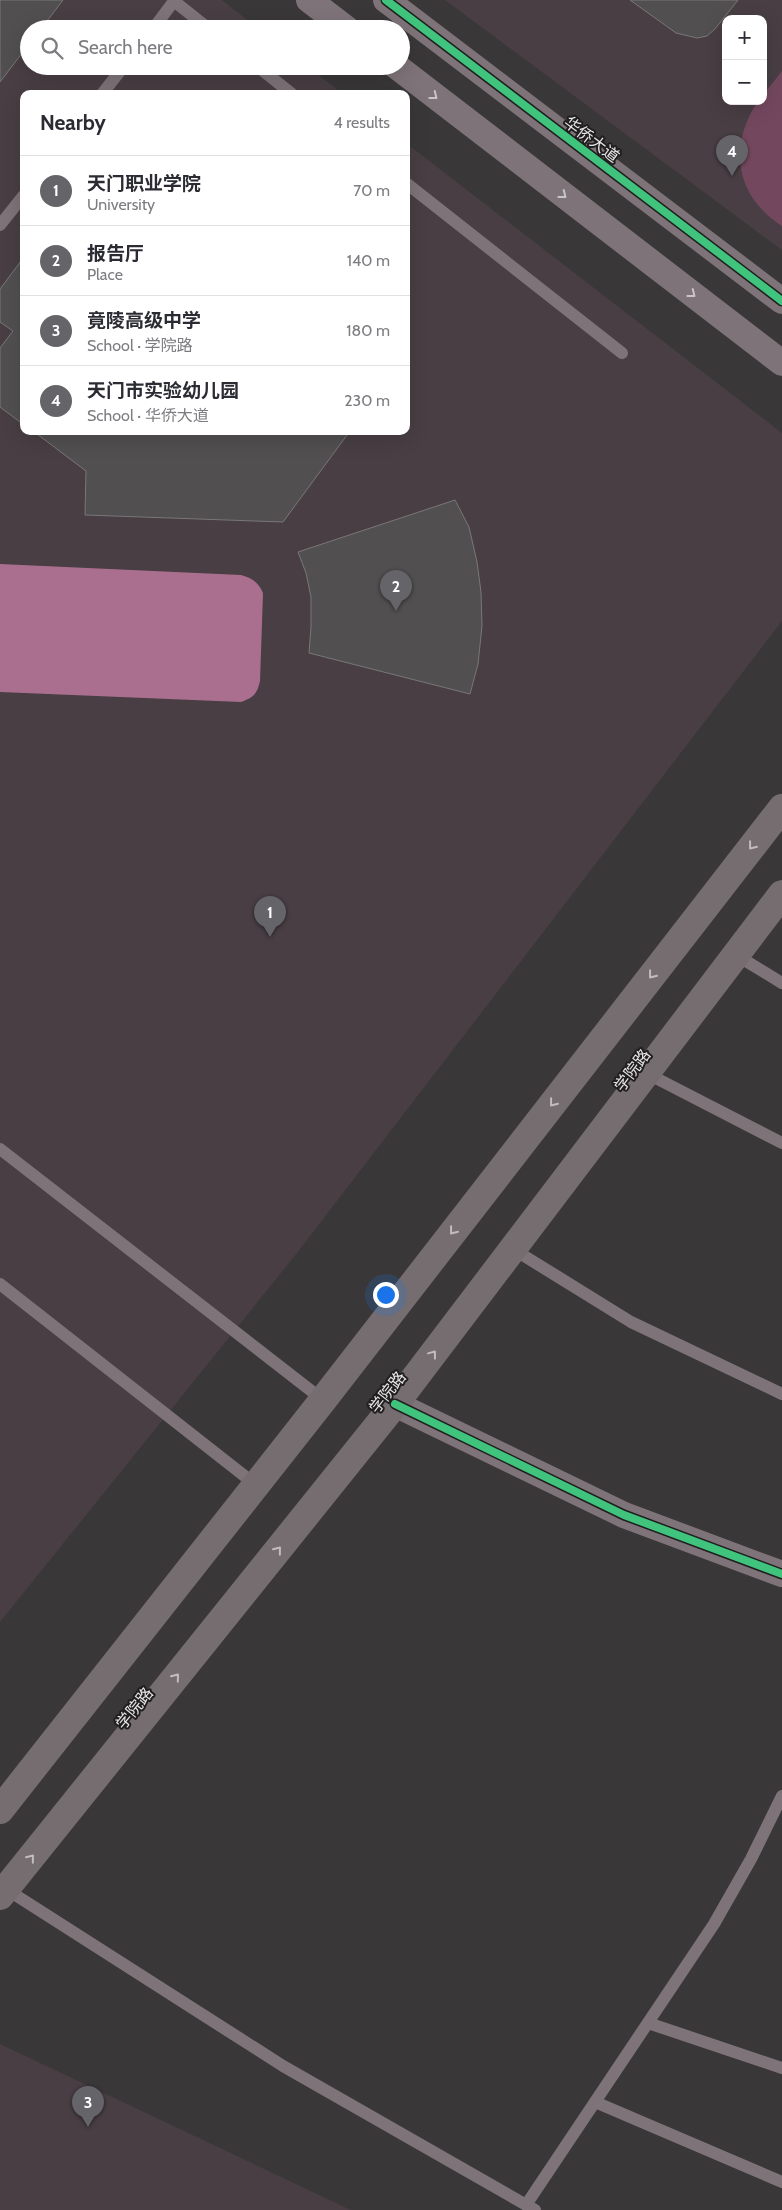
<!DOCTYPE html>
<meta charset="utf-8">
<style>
:root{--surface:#fff;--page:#f7f7f7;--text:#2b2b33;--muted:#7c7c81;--line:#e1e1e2;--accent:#656469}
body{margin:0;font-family:Cabin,"Noto Sans SC",sans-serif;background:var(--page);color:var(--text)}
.controls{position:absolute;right:15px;top:15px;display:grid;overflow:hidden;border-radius:10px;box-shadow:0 5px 20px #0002}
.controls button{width:45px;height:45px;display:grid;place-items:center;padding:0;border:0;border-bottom:1px solid var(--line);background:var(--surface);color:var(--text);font:25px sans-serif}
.you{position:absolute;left:385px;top:1294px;width:18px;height:18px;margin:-12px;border:4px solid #fff;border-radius:50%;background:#1a73e8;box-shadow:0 0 0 8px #1a73e833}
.badge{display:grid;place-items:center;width:32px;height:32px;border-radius:50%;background:var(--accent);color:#fff;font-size:16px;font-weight:700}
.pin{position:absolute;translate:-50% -41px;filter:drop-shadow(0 1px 2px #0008)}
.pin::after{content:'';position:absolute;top:26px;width:18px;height:15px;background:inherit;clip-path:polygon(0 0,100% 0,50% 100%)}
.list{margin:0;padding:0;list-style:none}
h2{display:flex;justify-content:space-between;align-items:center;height:65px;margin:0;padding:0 20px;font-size:21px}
h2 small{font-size:16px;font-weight:400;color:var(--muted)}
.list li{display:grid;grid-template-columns:32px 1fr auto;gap:15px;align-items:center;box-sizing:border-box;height:70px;padding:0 20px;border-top:1px solid var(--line)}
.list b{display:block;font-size:19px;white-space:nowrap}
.list p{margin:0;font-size:16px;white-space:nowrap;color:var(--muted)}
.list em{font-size:16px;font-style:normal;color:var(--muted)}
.icon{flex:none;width:28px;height:28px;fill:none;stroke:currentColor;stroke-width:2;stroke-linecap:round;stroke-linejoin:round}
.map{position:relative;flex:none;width:782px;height:2210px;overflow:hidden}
.search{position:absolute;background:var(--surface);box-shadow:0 5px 20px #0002;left:20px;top:20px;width:390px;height:55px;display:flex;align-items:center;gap:12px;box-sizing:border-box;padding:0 18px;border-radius:28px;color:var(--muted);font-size:19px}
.panel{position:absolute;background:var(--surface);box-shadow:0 5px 20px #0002;left:20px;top:90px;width:390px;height:345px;border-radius:10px}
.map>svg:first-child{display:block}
.built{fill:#483e43;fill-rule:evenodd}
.green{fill:#73485f}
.water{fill:#aa6f8e}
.building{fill:#514f4f;stroke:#797778}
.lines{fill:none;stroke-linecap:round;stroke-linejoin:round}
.lane{stroke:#7d7378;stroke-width:12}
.street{stroke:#7d7378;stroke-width:26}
.secondary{stroke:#766d70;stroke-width:28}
.cycleway-casing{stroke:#201e1f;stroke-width:11}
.cycleway{stroke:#40c37c;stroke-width:8}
.oneway{stroke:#c9c4c6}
.oneway2{stroke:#c1bcbe}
.labels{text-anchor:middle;stroke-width:4;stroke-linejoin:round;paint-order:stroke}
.street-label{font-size:16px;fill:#e9e7e8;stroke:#201e1f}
</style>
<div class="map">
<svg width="782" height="2210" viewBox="0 0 782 2210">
<rect width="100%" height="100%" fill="#3a3738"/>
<path class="built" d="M0,0h222l37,29h-230v37h278l36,28h-319v337h382v-288l376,290v188l-485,632 -297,369z
M445,0h337v250zM726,19h37v82h-37z
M0,2044l351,166h-351z"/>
<path class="green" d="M782,71v155c-47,-30 -54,-80 -24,-125h5v-6z"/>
<path class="water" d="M0,564l241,11c11,3 17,7 22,18l-3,88c-3,13 -6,16 -19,21l-241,-10z"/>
<path class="building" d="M0,0h63l-22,29h-12v15l-29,38z
M630,0h108l-23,29 -8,7 -10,2 -21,-5z
M24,257v168l-24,-18v-59l13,-17 -13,-9v-33z
M33,431h317l-67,91 -198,-7 1,-44z
M455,500l14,27 8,35 4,30 1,34 -4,38 -8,30 -161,-41 2,-26v-30l-5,-24 -8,-21z"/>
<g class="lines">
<path class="lane" d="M153,29l21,-28 35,28
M257,66l35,28
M102,94l22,-28
M406,183l216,170
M0,225l24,-30
M736,955l46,28
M646,1073l136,70
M0,1149l323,251
M513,1249l118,73 151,72
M0,1284l256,201
M6,1889l277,177 252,144
M648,2023l134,45
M595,2102l187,80
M526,2205l188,-281 37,-65 31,-63"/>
<path class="street" d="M309,0l38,29
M386,0l396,301
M396,66l386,297
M395,1404l229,111 158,59"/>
<path class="secondary" d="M0,1810l323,-410 459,-592
M0,1896l395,-492 387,-510"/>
<defs>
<path id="cycleway" d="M386,0l396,301
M395,1404l229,111 158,59"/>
</defs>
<use href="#cycleway" class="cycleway-casing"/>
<use href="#cycleway" class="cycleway"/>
</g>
<defs><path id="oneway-chevron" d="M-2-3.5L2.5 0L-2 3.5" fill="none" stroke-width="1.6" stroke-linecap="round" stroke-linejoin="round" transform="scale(1.25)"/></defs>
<g class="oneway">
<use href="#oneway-chevron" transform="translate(434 96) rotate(38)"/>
<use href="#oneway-chevron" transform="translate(563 195) rotate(38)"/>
<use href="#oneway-chevron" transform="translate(692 294) rotate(38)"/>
</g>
<g class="oneway2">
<use href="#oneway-chevron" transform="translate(752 846) rotate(128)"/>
<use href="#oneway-chevron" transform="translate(652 975) rotate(128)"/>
<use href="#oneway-chevron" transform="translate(553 1103) rotate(128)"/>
<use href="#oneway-chevron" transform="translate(453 1231) rotate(128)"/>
<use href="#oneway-chevron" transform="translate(433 1354) rotate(-53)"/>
<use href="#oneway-chevron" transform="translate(278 1550) rotate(-51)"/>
<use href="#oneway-chevron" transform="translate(176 1677) rotate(-51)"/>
<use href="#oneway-chevron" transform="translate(31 1858) rotate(-51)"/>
</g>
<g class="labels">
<g class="street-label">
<text transform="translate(592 139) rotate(37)" y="6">华侨大道</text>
<text transform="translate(632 1070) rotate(-53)" y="6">学院路</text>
<text transform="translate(387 1392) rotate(-52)" y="6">学院路</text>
<text transform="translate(134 1708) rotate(-51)" y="6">学院路</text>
</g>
</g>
</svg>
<div class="controls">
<button>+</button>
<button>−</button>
</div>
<div class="you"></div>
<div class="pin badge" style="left:270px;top:937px">1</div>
<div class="pin badge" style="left:396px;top:611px">2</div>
<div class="pin badge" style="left:88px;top:2127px">3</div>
<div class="pin badge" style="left:732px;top:176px">4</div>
<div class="search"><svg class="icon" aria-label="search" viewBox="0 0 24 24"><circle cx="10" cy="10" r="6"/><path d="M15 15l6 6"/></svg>Search here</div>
<section class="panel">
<h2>Nearby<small>4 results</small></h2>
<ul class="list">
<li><span class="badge">1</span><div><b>天门职业学院</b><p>University</p></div><em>70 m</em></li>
<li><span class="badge">2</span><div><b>报告厅</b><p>Place</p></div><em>140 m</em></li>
<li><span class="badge">3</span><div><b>竟陵高级中学</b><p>School · 学院路</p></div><em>180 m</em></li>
<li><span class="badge">4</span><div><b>天门市实验幼儿园</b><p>School · 华侨大道</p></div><em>230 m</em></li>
</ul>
</section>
</div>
